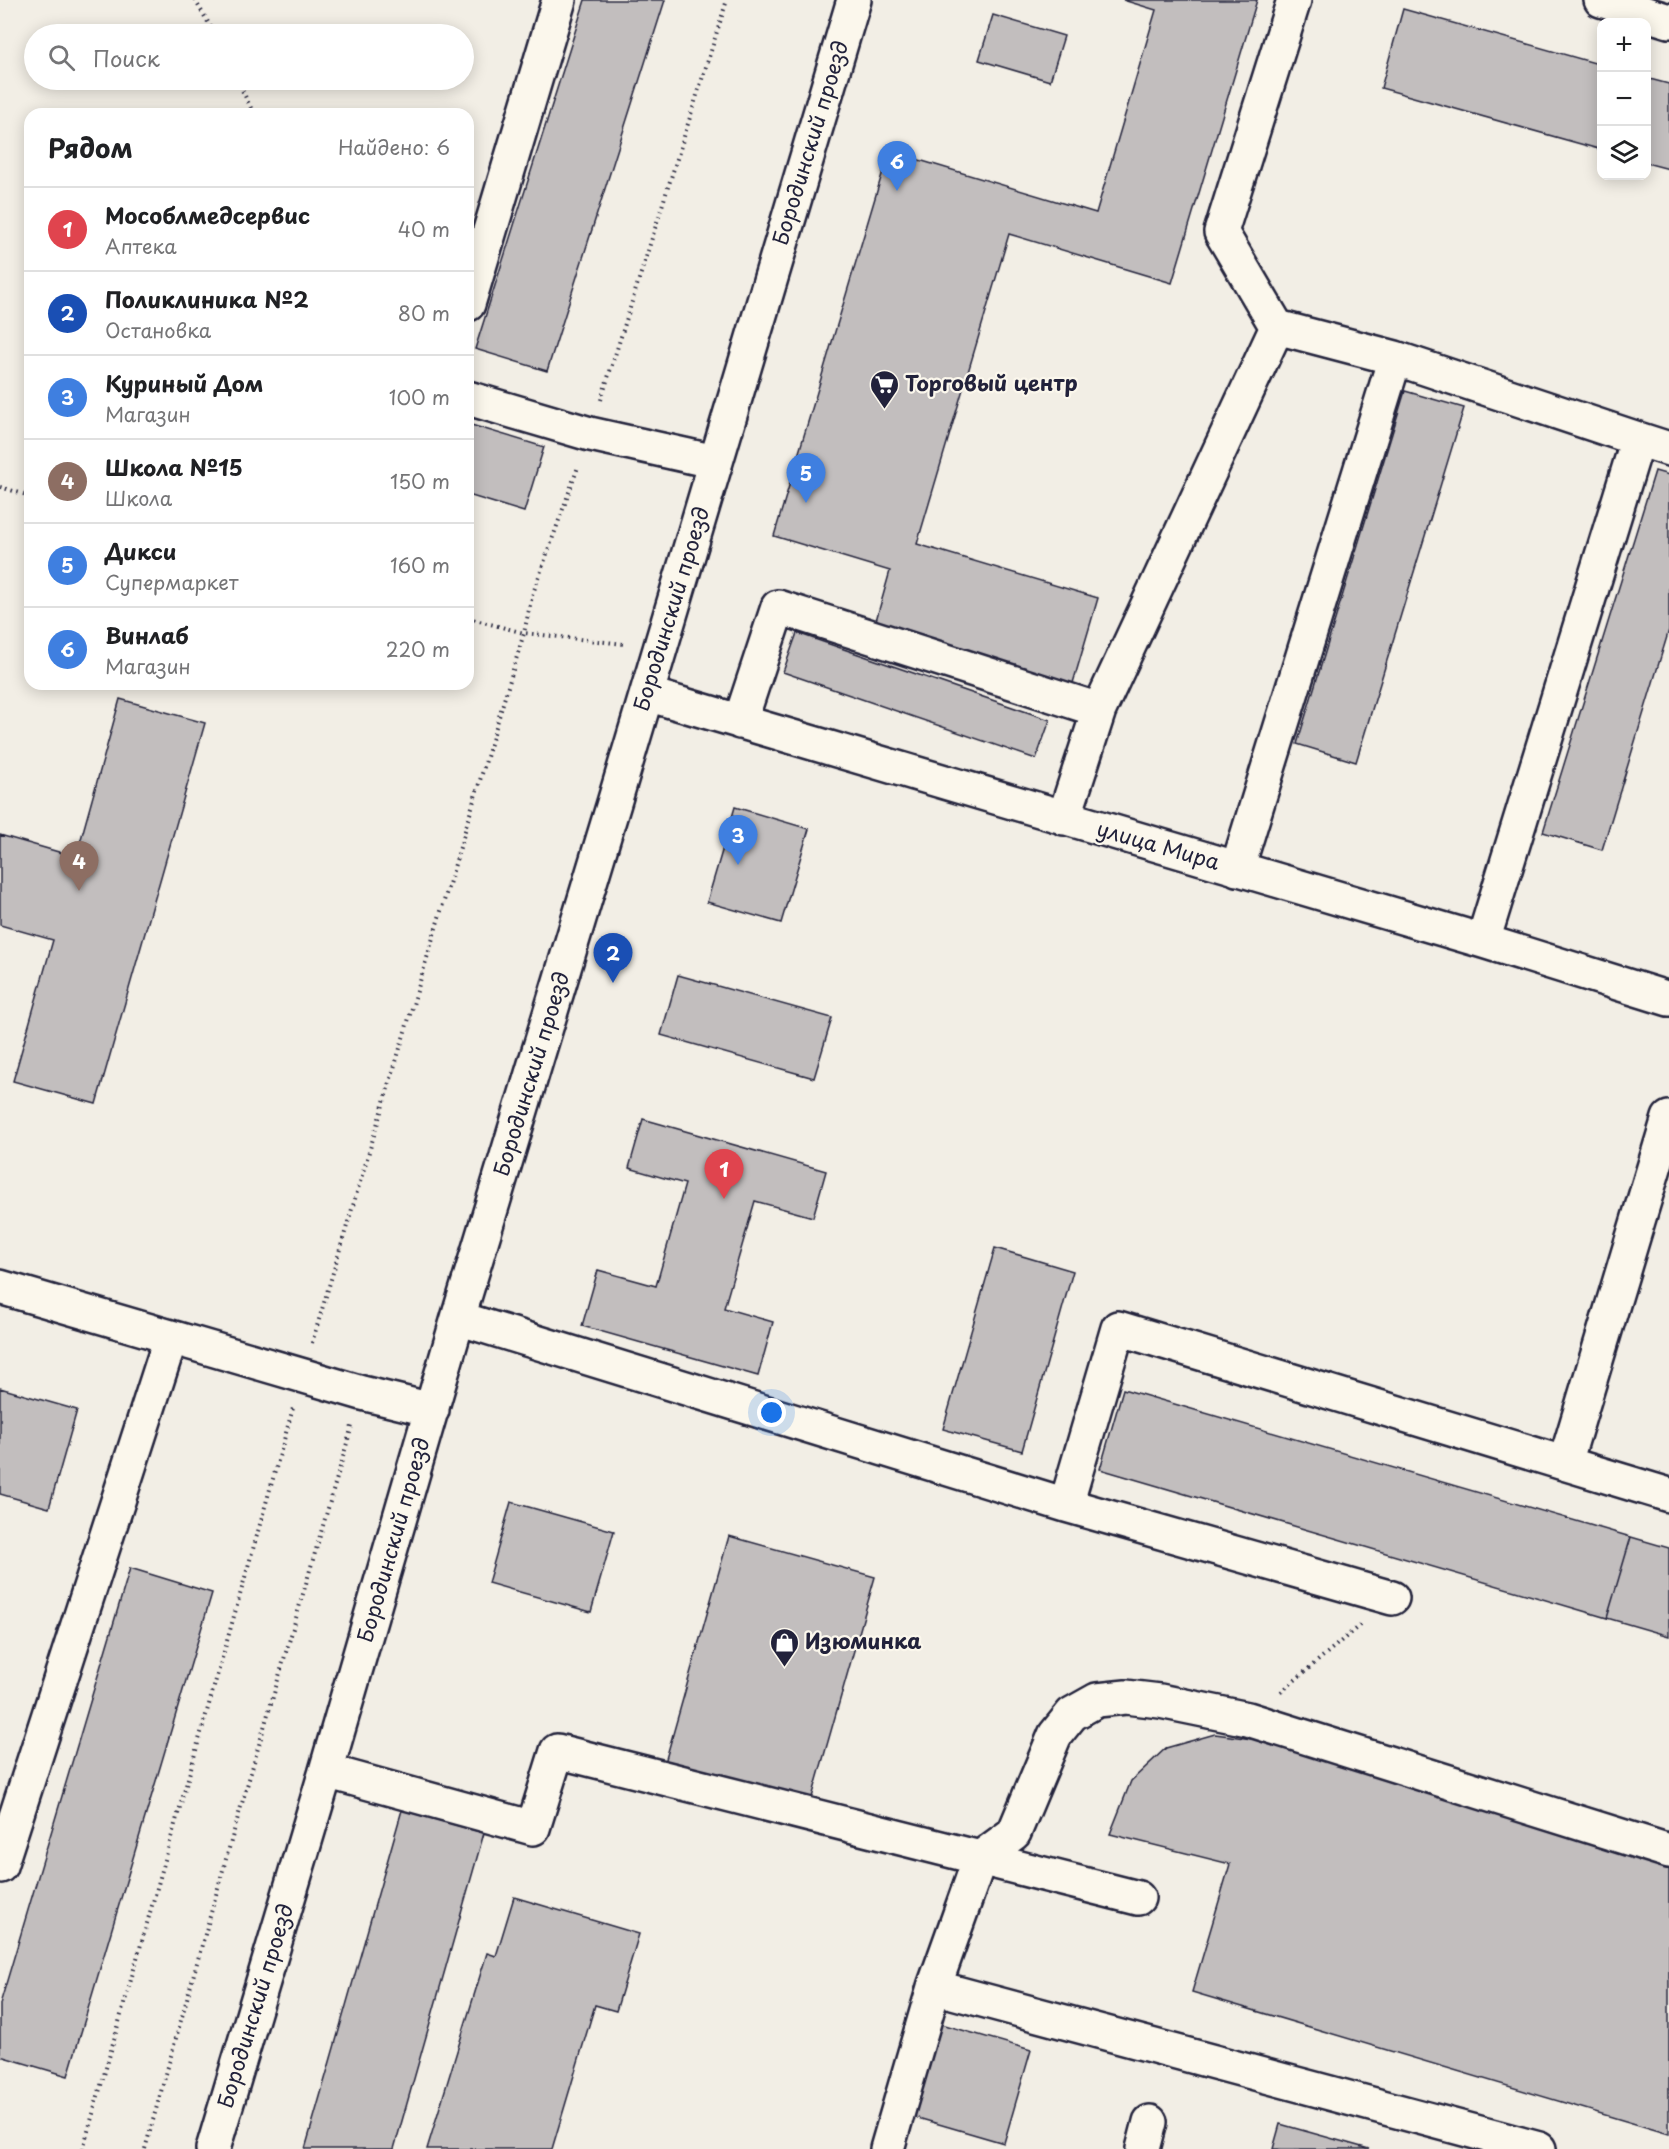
<!DOCTYPE html>
<html lang="ru">
<meta charset="utf-8">
<style>
:root{--surface:#fff;--page:#f6f6f6;--text:#202124;--muted:#757577;--line:#e0e0e0;--accent:#db2777}
body{margin:0;font-family:"Playpen Sans",sans-serif;background:var(--page);color:var(--text)}
.controls{position:absolute;right:18px;top:18px;display:grid;overflow:hidden;border-radius:12px;box-shadow:0 3px 15px #0003}
.controls button{width:54px;height:54px;display:grid;place-items:center;padding:0;border:0;border-bottom:2px solid var(--line);background:var(--surface);color:var(--text);font:30px sans-serif}
.you{position:absolute;left:772px;top:1413px;width:21px;height:21px;margin:-15px;border:4px solid #fff;border-radius:50%;background:#1a73e8;box-shadow:0 0 0 9px #1a73e833}
.badge{display:grid;place-items:center;width:39px;height:39px;border-radius:50%;background:var(--accent);color:#fff;font-size:20px;font-weight:700}
.pin{position:absolute;translate:-50% -50px;filter:drop-shadow(0 2px 3px #0008)}
.pin::after{content:'';position:absolute;top:32px;width:21px;height:18px;background:inherit;clip-path:polygon(0 0,100% 0,50% 100%)}
.list{margin:0;padding:0;list-style:none}
h2{display:flex;justify-content:space-between;align-items:center;height:78px;margin:0;padding:0 24px;font-size:26px}
h2 small{font-size:20px;font-weight:400;color:var(--muted)}
.list li{display:grid;grid-template-columns:39px 1fr auto;gap:18px;align-items:center;box-sizing:border-box;height:84px;padding:0 24px;border-top:2px solid var(--line)}
.list b{display:block;font-size:22px;white-space:nowrap}
.list p{margin:0;font-size:20px;white-space:nowrap;color:var(--muted)}
.list em{font-size:20px;font-style:normal;color:var(--muted)}
.icon{flex:none;width:33px;height:33px;fill:none;stroke:currentColor;stroke-width:2;stroke-linecap:round;stroke-linejoin:round}
.map{position:relative;flex:none;width:1669px;height:2149px;overflow:hidden}
.search{position:absolute;background:var(--surface);box-shadow:0 3px 15px #0003;left:24px;top:24px;width:450px;height:66px;display:flex;align-items:center;gap:15px;box-sizing:border-box;padding:0 21px;border-radius:33px;color:var(--muted);font-size:22px}
.panel{position:absolute;background:var(--surface);box-shadow:0 3px 15px #0003;left:24px;top:108px;width:450px;height:582px;border-radius:18px}
.map>svg:first-child{display:block}
.building{fill:#c2bebe;stroke:#22223b;stroke-width:1.5}
.lines{fill:none;stroke-linecap:round;stroke-linejoin:round}
.minor-casing{stroke:#22223b;stroke-width:38}
.path{stroke:#22223b;stroke-width:4;stroke-dasharray:1.5 4.5;stroke-linecap:butt}
.minor{stroke:#fbf7ec;stroke-width:33}
.labels{text-anchor:middle;stroke-width:4.5;stroke-linejoin:round;paint-order:stroke}
.street-label{font-size:21px;fill:#22223b;stroke:#fbf7ec}
.poi-label{font-size:21px;font-weight:bold;fill:#22223b;stroke:#fbf7ec;text-anchor:start}
</style>
<div class="map">
<svg width="1669" height="2149" viewBox="0 0 1669 2149">
<rect width="100%" height="100%" fill="#f2eee5"/>
<filter id="ink" filterUnits="userSpaceOnUse"><feTurbulence type="fractalNoise" baseFrequency=".0167" numOctaves="2"/><feDisplacementMap in="SourceGraphic" scale="12" xChannelSelector="R" yChannelSelector="G"/><feConvolveMatrix kernelMatrix="1 2 1 2 8 2 1 2 1" color-interpolation-filters="sRGB"/></filter>
<g filter="url(#ink)">
<path class="building" d="M585,0h80l-118,371 -72,-22z
M1123,0h134l-85,283 -163,-49 -92,310 181,54 -25,85 -198,-59 15,-53 -116,-35 115,-385 207,62 60,-203z
M1403,9l199,56v85l-221,-62z
M993,15l71,21 -14,45 -71,-21z
M1646,78l23,6v85l-23,-6z
M1405,391l59,17 -108,354 -59,-18z
M468,424l76,23 -20,65 -56,-17z
M1655,471l14,4v155l-67,220 -59,-18z
M797,633l253,87 -14,39 -253,-87z
M120,699l85,24 -109,381 -83,-23 40,-141 -53,-15v-90l76,22z
M735,807l74,22 -28,94 -74,-21z
M678,975l154,43 -18,60 -153,-43z
M643,1119l183,52 -13,46 -58,-16 -31,107 49,14 -15,54 -176,-50 16,-56 58,16 29,-102 -56,-16z
M995,1248l78,23 -51,180 -79,-22z
M0,1388l77,22 -28,98 -49,-14z
M1123,1389l508,148 -24,81 -507,-149z
M511,1502l103,29 -23,81 -103,-29z
M729,1536l146,41 -66,231 -145,-42z
M1631,1537l38,11v88l-62,-18z
M130,1568l82,25 -144,483 -68,-20v-52z
M1215,1734l52,7 402,119v274l-477,-142 38,-128 -120,-30 21,-53 35,-33z
M402,1810l82,23 -90,316h-89z
M514,1897l125,37 -23,77 -21,-6 -43,144h-125l60,-196 9,3z
M938,2023l93,27 -27,93 -93,-27z
M1280,2124l89,25h-96z"/>
<g class="lines">
<defs>
<path id="minor" d="M1601,0l68,21
M468,304l91,-304
M1277,327l118,31
M468,398l122,36 126,28
M647,694l836,247 186,58
M740,722l38,-115 321,103
M1064,818l35,-108 178,-383 -56,-95 73,-232
M1237,869l158,-511 243,81
M1483,941l155,-502 31,10
M0,1287l362,106 70,17
M458,1318l608,187 326,93
M1565,1463l104,-345
M1066,1505l52,-177 551,167
M326,1771l207,57 24,-77 423,107 34,-25 41,-98 17,-21 25,-14 29,-3 34,4 88,18 421,132
M0,1866l171,-529
M934,1987l46,-129 158,40
M213,2149l113,-378 132,-453 156,-515 240,-803
M887,2149l47,-162 605,162
M1143,2149l7,-27"/>
</defs>
<use href="#minor" class="minor-casing"/>
<path class="path" d="M195,0l20,34
M237,80l17,34
M601,400l126,-400
M0,487l30,9
M468,618l56,15 100,11
M312,1343l212,-710 8,-37 46,-129
M1281,1692l79,-67
M83,2149l210,-741
M145,2149l88,-315 119,-408"/>
<use href="#minor" class="minor"/>
</g>
</g>
<defs>
<symbol id="supermarket-pin" viewBox="-11 -11 22 30"><path d="M0 17L-7.5 6A9.5 9.5 0 1 1 7.5 6Z" fill="#22223b" stroke="#fbf7ec"/><path d="M-6-5.5h2.5l.6 2H6L4.5 2H-2.5L-4.4-4H-6ZM-1.5 3.2a1.3 1.3 0 1 0 .1 0ZM3 3.2a1.3 1.3 0 1 0 .1 0Z" fill="#fff"/></symbol>
<symbol id="shop-pin" viewBox="-11 -11 22 30"><path d="M0 17L-7.5 6A9.5 9.5 0 1 1 7.5 6Z" fill="#22223b" stroke="#fbf7ec"/><path d="M-5-2.5h2.3a2.7 3.5 0 0 1 5.4 0H5L5.5 6h-11ZM-1.5-2.5h3a1.5 2.3 0 0 0-3 0Z" fill="#fff"/></symbol>
</defs>
<g fill-rule="evenodd">
<use href="#supermarket-pin" x="868" y="368" width="33" height="45"/>
<use href="#shop-pin" x="768" y="1626" width="33" height="45"/>
</g>
<g class="labels">
<g class="street-label">
<text transform="translate(811 143) rotate(-73)" y="7">Бородинский проезд</text>
<text transform="translate(672 609) rotate(-73)" y="7">Бородинский проезд</text>
<text transform="translate(1158 846) rotate(16)" y="7">улица Мира</text>
<text transform="translate(532 1074) rotate(-73)" y="7">Бородинский проезд</text>
<text transform="translate(394 1540) rotate(-74)" y="7">Бородинский проезд</text>
<text transform="translate(256 2006) rotate(-73)" y="7">Бородинский проезд</text>
</g>
<g class="poi-label">
<text x="905" y="391">Торговый центр</text>
<text x="805" y="1649">Изюминка</text>
</g>
</g>
</svg>
<div class="controls">
<button>+</button>
<button>−</button>
<button><svg class="icon" aria-label="layers" viewBox="0 0 24 24"><path d="M12 4l9 5-9 5-9-5zM3 14l9 5 9-5"/></svg></button>
</div>
<div class="you"></div>
<div class="pin badge" style="left:724px;top:1199px;background:#e0444e">1</div>
<div class="pin badge" style="left:613px;top:983px;background:#1a4fb4">2</div>
<div class="pin badge" style="left:738px;top:865px;background:#3f7fe0">3</div>
<div class="pin badge" style="left:79px;top:891px;background:#8d6e63">4</div>
<div class="pin badge" style="left:806px;top:503px;background:#3f7fe0">5</div>
<div class="pin badge" style="left:897px;top:191px;background:#3f7fe0">6</div>
<div class="search"><svg class="icon" aria-label="search" viewBox="0 0 24 24"><circle cx="10" cy="10" r="6"/><path d="M15 15l6 6"/></svg>Поиск</div>
<section class="panel">
<h2>Рядом<small>Найдено: 6</small></h2>
<ul class="list">
<li><span class="badge" style="background:#e0444e">1</span><div><b>Мособлмедсервис</b><p>Аптека</p></div><em>40 m</em></li>
<li><span class="badge" style="background:#1a4fb4">2</span><div><b>Поликлиника №2</b><p>Остановка</p></div><em>80 m</em></li>
<li><span class="badge" style="background:#3f7fe0">3</span><div><b>Куриный Дом</b><p>Магазин</p></div><em>100 m</em></li>
<li><span class="badge" style="background:#8d6e63">4</span><div><b>Школа №15</b><p>Школа</p></div><em>150 m</em></li>
<li><span class="badge" style="background:#3f7fe0">5</span><div><b>Дикси</b><p>Супермаркет</p></div><em>160 m</em></li>
<li><span class="badge" style="background:#3f7fe0">6</span><div><b>Винлаб</b><p>Магазин</p></div><em>220 m</em></li>
</ul>
</section>
</div>
